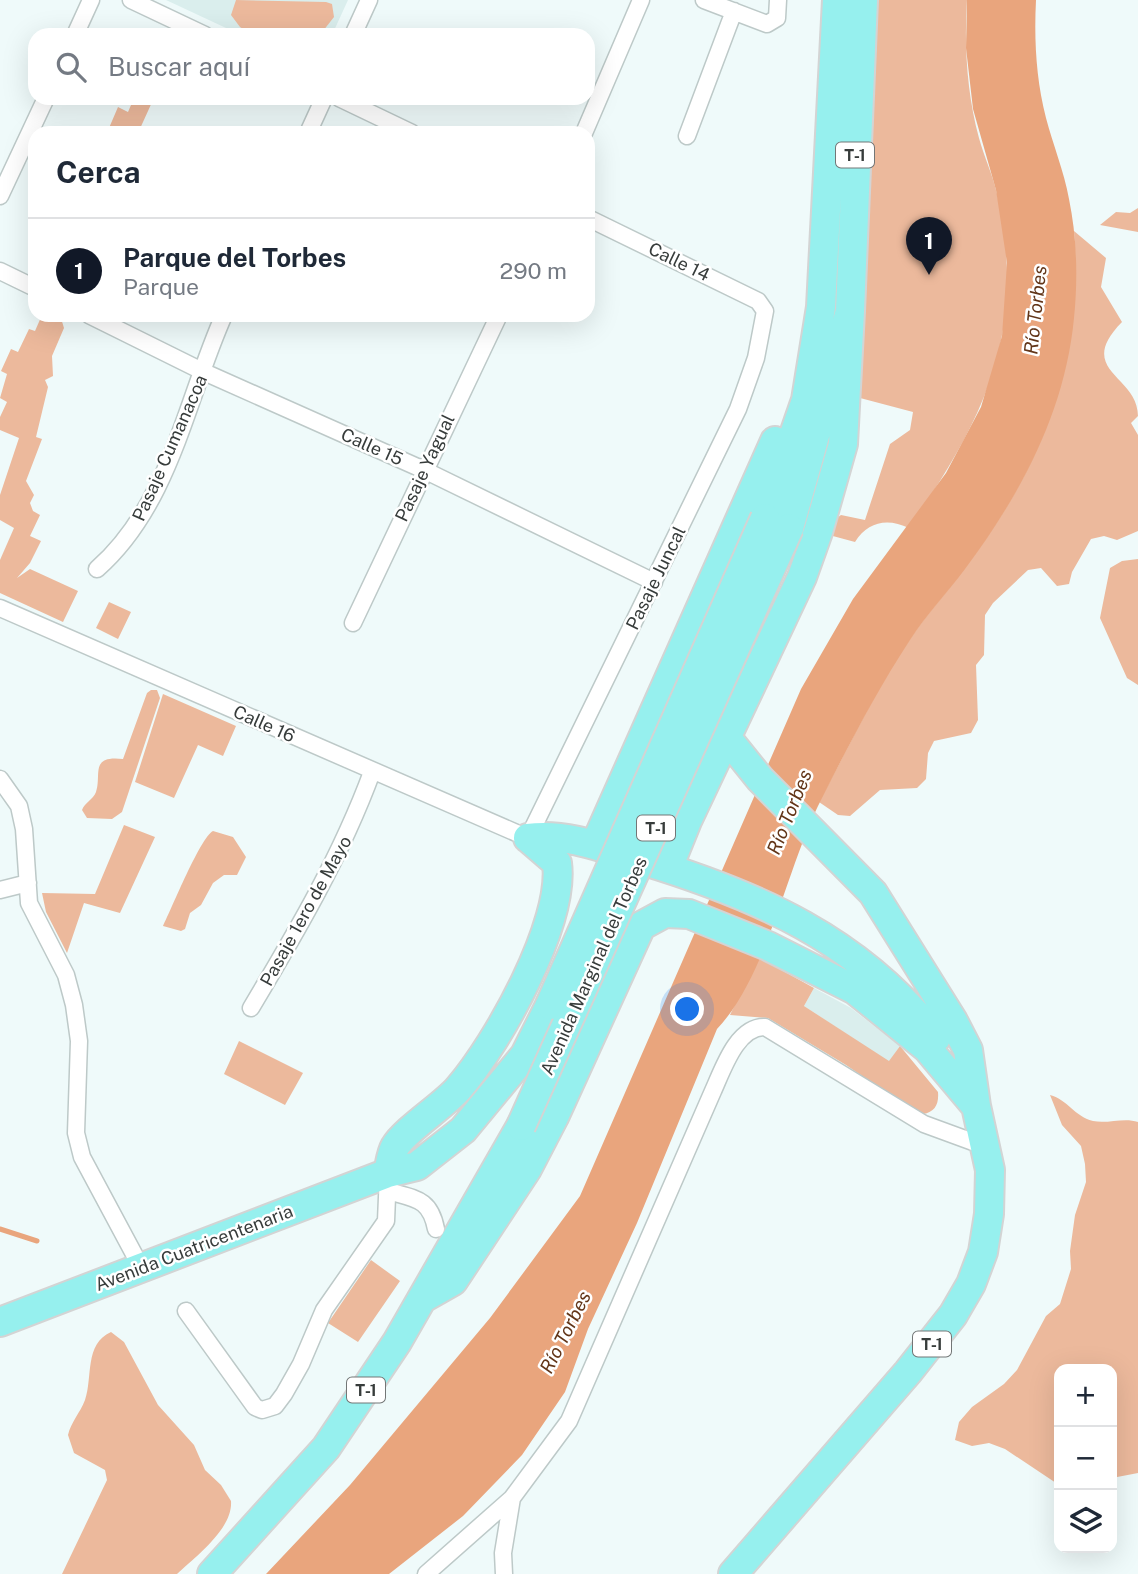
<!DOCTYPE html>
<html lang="es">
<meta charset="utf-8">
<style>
:root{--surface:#fff;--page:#f2f2f3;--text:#1f2937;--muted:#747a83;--line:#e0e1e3;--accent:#111827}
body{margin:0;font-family:"Public Sans",sans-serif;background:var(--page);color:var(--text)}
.controls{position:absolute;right:21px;bottom:21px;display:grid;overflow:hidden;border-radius:14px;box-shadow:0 7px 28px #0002}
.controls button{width:63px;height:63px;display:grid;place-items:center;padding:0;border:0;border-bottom:2px solid var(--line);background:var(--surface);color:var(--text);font:35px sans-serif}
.you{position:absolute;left:688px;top:1010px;width:24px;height:24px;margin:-18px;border:5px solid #fff;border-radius:50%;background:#1a73e8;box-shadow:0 0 0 10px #1a73e833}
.badge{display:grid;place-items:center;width:46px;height:46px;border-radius:50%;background:var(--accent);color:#fff;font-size:23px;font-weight:700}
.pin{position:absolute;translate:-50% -58px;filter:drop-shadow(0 2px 4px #0008)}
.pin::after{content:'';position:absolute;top:37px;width:24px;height:21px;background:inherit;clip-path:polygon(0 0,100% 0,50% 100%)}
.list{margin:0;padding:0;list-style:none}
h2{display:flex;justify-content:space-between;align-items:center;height:91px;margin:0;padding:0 28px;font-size:30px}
h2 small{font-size:23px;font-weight:400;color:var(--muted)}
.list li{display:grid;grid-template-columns:46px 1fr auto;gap:21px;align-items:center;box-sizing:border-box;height:105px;padding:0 28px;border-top:2px solid var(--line)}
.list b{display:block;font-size:26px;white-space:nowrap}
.list p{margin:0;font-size:23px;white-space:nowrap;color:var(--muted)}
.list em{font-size:23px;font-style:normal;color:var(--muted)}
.icon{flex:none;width:38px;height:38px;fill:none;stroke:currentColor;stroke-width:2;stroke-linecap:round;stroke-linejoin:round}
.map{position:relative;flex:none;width:1138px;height:1574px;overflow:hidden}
.search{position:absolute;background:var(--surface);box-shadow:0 7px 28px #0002;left:28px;top:28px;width:567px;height:77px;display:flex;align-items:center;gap:18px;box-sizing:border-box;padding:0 24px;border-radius:21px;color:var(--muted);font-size:26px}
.panel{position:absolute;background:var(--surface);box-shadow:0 7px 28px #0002;left:28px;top:126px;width:567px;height:196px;border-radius:21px}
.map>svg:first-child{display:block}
.built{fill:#daeeed}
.green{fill:#ecb99c}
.water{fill:#e9a57d}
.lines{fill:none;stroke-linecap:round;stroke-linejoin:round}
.stream{stroke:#e9a57d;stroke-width:5}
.minor-casing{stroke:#bdc9c8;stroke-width:19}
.trunk-casing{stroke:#d3d4d4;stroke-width:32}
.minor{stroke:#fff;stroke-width:16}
.trunk{stroke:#96f0ee;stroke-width:28}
.trunk-bridge-casing{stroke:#d3d4d4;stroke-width:32;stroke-linecap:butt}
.trunk-bridge{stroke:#96f0ee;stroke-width:28}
.labels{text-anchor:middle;stroke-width:5;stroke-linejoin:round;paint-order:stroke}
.shield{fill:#fff;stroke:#737676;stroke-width:2}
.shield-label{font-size:16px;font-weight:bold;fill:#373c3b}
.street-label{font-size:18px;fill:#373c3b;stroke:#fff}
.water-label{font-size:19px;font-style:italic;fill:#623518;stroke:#fff}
</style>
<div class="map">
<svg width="1138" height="1574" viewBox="0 0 1138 1574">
<rect width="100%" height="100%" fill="#effafa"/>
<path class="built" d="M166,0h182l-16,35h-91z
M814,988l37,20 49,38 -11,16 -85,-56z"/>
<path class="green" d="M236,0l90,2 6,2 2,13 -11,14 -15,4h-56l-12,-8 -9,-12z
M863,0h104c-3,46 0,94 12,138 5,19 14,37 18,56 31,138 -12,223 -88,334 -21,-10 -41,-7 -54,14l-37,-10 23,-17 24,5 25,-76 20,-14 3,-18 -68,-18z
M134,98l19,2 -15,33h-17l-12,-5 9,-21 10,5z
M1138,208v24l-38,-7 16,-13 14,1z
M1074,231l32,27 -5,29 21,35c-48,49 16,53 16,94l-7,7 7,12v96l-21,9 -13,-4 -13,3 -19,33 -3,12 -12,2 -16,-18 -13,2 -35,33 -8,12 -1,40 -8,10 2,55 -7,13 -37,8 -6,12 -2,26 -9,9 -37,2 -30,26 -12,-1 -19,-13c30,-55 57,-114 93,-166 16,-23 35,-44 52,-67 79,-104 120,-206 110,-338z
M42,315h18l4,13 -12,28 1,20 -8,4 3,7 -12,50 6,2 -16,42 8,14 -4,8 3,8 7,4 -10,21 11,5 -11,22 -13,15 13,-9 48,22 -15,31 -63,-29v-33l14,-32 -14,-8v-25l19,-57 -19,-8v-13l7,-15 -7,-4 7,-24 -6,-3 10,-22 7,3 11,-23 6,2z
M1138,559v126l-11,-7 -27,-60 10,-50 12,-7z
M109,602l22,10 -13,27 -22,-11z
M151,690h6l3,8 -38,114 -10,7 -25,-1 -5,-8c3,-8 11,-10 14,-18 6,-17 -7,-37 27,-33l24,-66z
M163,694l73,32 -13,30 -25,-11 -24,53 -39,-16z
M124,825l31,12 -35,76 -36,-10 -17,50 -21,-41 -4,-19 53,1z
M213,831l20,6 13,20 -9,18h-13l-11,8 -12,22 -11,8 -5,16 -4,2 -18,-5c9,-18 37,-88 50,-95z
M758,957l56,31 -10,18 85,55 11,-15 38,46c1,12 -3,20 -15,22l-11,-4 -66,-45 -78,-47 -38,-3z
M239,1041l64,32 -18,32 -61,-31z
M1050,1095c18,5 24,21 43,26 15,3 31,-4 45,1v351l-26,5v-109h-53v116l-54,-36 -16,-6 -17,3 -17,-6 4,-18 13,-15 32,-23 13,-14 29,-54 14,-12 11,-35 -1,-18 5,-36 11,-33 -1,-18 -4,-18 -19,-21z
M371,1260l29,21 -42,61 -30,-19z
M111,1332l13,10 34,63 36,40 11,25 16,15 10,16c2,28 -36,56 -54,73h-115l45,-94 -2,-10 -31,-17 -6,-18c3,-13 12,-22 17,-35 8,-23 -1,-56 26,-68z"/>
<path class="water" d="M967,0h69c-2,40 0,79 10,118 7,27 18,53 23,81 8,39 9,79 5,119 -9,94 -53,176 -109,251 -18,24 -39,46 -55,71 -33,50 -61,105 -88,158 -35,67 -54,177 -105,231l-80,194 -49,106 -23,63 -43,63 -59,61 -74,58h-123l84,-89 140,-167 90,-122 221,-507 52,-90 93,-126 35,-66 21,-71 5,-73 -11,-73 -23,-81 -7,-61z"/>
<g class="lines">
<path class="stream" d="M0,1229l37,12"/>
<defs>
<path id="minor" d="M131,0l74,35
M704,0l63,24 10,-6 1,-18
M75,35l16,-35
M353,35l16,-35
M339,98l73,35
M308,133l16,-35
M584,133l57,-133
M687,136l47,-125
M0,196l46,-98
M0,271l35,17
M89,315l115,57 220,98 230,112
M97,569c73,-64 89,-169 127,-254
M0,608l528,230 210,-429 18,-51 9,-47 -7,-10 -170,-83
M353,623l146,-308
M0,779l19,27 5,23 5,74 37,72 8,30 5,36 -3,92 6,24 60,112
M0,890l28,-7
M251,1008c46,-77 90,-152 121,-236
M388,1191c27,8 42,7 48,38
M186,1311l69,96 7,3 13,-4 9,-12 17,-30 23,-54 62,-89 2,-48
M426,1574l86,-76 57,-77 144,-330c10,-22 24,-65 52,-64l159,97 60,22
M504,1574l-1,-21 9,-55"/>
<path id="trunk" d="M765,518l41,-118 15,-93 16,-307
M789,528l61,-217 13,-311
M727,738l33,41 113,114 80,128 15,29 8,56 14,64 -1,44 -6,38 -12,32 -18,31 -45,57 -175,202
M528,838c40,-5 75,10 113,22 116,35 219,80 295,178
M595,845l180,-404
M668,868l19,-47 115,-244 16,-45 25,-88 7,-133
M388,1173c2,-8 3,-19 7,-26 10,-17 48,-41 63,-58 40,-46 107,-166 99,-226l-29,-25
M423,1298l30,-17 74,-112 27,-52 87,-191 24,-13 24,1 79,32 87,44 72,58 47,56
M0,1322l388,-149 29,-7 46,-36 62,-75 25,-50
M212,1574l114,-126 71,-106 124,-216"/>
</defs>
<use href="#minor" class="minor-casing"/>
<use href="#trunk" class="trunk-casing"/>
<use href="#minor" class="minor"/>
<use href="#trunk" class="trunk"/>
<defs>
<path id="trunk-bridge" d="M550,1005l215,-487
M521,1126l268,-598"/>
</defs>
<use href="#trunk-bridge" class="trunk-bridge-casing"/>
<use href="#trunk-bridge" class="trunk-bridge"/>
</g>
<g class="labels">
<g class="shield">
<rect x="836" y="142.5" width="38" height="25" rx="5"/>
<rect x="637" y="815.5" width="38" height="25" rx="5"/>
<rect x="913" y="1331.5" width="38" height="25" rx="5"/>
<rect x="347" y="1377.5" width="38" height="25" rx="5"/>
</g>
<g class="shield-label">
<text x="855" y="161">T-1</text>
<text x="656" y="834">T-1</text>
<text x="932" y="1350">T-1</text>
<text x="366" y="1396">T-1</text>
</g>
<g class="street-label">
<text transform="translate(679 262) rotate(26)" y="6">Calle 14</text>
<text transform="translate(372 447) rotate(24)" y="6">Calle 15</text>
<text transform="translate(170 448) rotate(-66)" y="6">Pasaje Cumanacoa</text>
<text transform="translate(425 468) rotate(-65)" y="6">Pasaje Yagual</text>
<text transform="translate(656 578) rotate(-64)" y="6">Pasaje Juncal</text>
<text transform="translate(264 724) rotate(24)" y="6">Calle 16</text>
<text transform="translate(306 911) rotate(-61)" y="6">Pasaje 1ero de Mayo</text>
<text transform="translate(594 966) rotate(-66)" y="6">Avenida Marginal del Torbes</text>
<text transform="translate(194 1248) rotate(-21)" y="6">Avenida Cuatricentenaria</text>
</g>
<g class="water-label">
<text transform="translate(1035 310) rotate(-84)" y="7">Río Torbes</text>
<text transform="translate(789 812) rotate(-68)" y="7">Río Torbes</text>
<text transform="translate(565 1332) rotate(-63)" y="7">Río Torbes</text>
</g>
</g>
</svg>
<div class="controls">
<button>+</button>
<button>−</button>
<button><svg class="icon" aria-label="layers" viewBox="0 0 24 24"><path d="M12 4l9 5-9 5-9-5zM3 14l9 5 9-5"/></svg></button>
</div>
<div class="you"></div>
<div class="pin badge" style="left:929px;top:275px">1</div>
<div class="search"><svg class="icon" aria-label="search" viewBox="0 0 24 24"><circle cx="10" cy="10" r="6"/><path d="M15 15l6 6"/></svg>Buscar aquí</div>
<section class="panel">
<h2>Cerca<small></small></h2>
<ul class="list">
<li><span class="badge">1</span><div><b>Parque del Torbes</b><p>Parque</p></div><em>290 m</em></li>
</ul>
</section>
</div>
